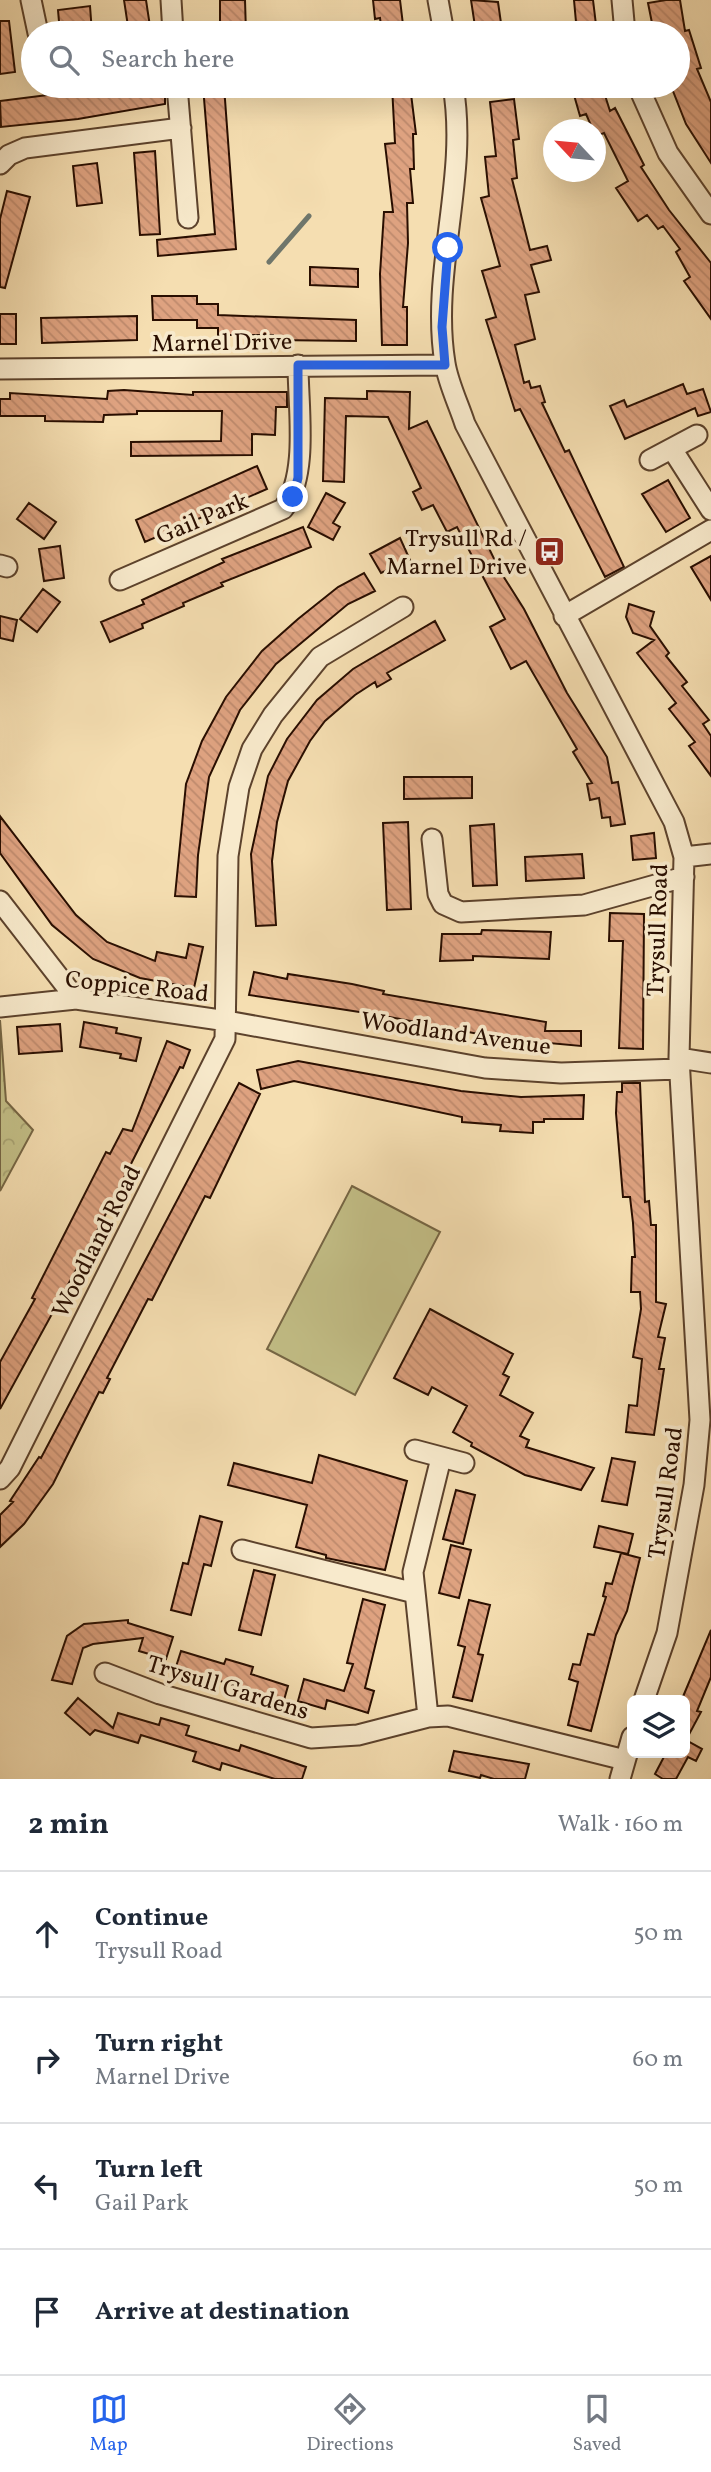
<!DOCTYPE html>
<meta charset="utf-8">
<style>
:root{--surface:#fff;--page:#f6f6f7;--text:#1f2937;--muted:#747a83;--line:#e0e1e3;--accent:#2563eb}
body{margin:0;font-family:Vollkorn,serif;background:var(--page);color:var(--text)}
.controls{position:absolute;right:21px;bottom:21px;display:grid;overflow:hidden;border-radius:10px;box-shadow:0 7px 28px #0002}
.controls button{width:63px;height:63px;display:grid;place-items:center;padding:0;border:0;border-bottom:2px solid var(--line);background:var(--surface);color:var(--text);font:35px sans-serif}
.compass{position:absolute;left:543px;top:119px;width:63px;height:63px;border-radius:50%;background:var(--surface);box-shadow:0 7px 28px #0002;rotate:296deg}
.stop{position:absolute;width:21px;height:21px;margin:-16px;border:5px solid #2563eb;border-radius:50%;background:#fff}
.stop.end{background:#2563eb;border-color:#fff;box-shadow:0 2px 7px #0008}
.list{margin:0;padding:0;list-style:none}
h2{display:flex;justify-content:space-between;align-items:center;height:91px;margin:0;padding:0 28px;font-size:30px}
h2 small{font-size:23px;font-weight:400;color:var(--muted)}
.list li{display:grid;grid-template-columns:46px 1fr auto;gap:21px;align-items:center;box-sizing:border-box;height:126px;padding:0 28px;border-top:2px solid var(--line)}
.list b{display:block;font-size:26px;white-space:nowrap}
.list p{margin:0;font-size:23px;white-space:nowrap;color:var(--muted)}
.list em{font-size:23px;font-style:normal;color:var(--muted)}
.icon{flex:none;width:38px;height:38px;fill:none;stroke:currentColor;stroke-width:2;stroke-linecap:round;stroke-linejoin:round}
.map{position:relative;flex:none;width:711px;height:1779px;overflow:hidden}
.search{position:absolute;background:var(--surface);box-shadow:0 7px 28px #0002;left:21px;right:21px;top:21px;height:77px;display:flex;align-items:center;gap:18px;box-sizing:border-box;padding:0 24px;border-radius:38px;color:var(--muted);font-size:26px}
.sheet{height:595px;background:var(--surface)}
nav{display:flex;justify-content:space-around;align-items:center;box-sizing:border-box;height:98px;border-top:2px solid var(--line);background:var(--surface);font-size:19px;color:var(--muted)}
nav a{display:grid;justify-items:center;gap:4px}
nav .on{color:var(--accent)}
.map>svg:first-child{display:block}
.grass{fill:#c3bf87;stroke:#766644;stroke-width:2}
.forest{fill:url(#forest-crowns);stroke:#766644;stroke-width:2}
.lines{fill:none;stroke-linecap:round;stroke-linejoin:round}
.stream{stroke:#6f766b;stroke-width:5}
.building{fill:url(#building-back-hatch);stroke:#290e00;stroke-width:2}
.minor-casing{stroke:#5c422c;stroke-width:23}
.minor{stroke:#f8eacc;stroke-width:19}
.route{stroke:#2563eb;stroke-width:9}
.labels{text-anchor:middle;stroke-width:7;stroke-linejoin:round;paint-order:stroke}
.street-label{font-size:24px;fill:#290e00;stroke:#f8eacc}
.poi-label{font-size:24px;fill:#290e00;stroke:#f8eacc;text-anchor:end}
</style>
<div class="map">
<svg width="711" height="1779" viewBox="0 0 711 1779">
<defs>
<pattern id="forest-crowns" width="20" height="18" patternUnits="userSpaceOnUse" patternTransform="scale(1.75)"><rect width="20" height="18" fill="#c3bf87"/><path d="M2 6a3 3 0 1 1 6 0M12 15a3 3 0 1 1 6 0" fill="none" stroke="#a8a373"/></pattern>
<pattern id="building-back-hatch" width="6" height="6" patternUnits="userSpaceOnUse" patternTransform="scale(1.75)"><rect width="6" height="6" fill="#dea280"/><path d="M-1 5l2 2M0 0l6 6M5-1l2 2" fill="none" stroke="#be8a6d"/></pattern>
</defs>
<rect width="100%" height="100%" fill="#f5deb1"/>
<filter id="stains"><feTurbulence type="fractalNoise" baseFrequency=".00286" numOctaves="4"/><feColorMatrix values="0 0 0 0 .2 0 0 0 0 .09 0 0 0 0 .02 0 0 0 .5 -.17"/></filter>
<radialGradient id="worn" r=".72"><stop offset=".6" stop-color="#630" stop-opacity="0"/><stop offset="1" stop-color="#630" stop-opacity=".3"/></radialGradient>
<path class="grass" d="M352,1186l88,46 -85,163 -88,-46z"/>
<path class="forest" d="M0,1020l6,81 27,29 -33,61z"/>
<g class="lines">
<path class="stream" d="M269,262l40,-46"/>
</g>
<path class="building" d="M124,0h22l5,33h-22z
M220,0h25l1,33h-26z
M373,0h27l4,33h-22l-2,-15 -5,1z
M471,0l27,2 4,28 -26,3z
M574,0h19l4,33h-20z
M666,0h14l5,31 4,-1 12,38 -4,1 14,33v61l-25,-39 -15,-38h7v-53h-24l-6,-30z
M90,6l2,27h-32l-2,-23z
M0,21h9l6,51 -15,2z
M119,86h46v18l-87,15 -77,8 -1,-26z
M203,86h21l12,163 -78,7 -1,-16 58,-6z
M392,86h18l6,48h-3l1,35h-4l3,34h-6l1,40 -5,64h4v38h-25l-2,-71 4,-62h9l-8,-68 10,-1z
M579,86h23l8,25 5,-3 29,57 -3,2 28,43 42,53v56l-27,-38 6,-4 -14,-25 4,-3 -17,-23 -5,3 -11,-14 -9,6 -22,-33 12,-7 -24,-48 -8,3v-6h-3l-7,-16 -6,2 -8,-28z
M514,99l5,40 -6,1 4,38 -5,1 18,71 17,-4 4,14 -20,5 8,27 -14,3 10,44 -20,6 9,38 5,-2 2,7 9,-2 5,16 -3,1 23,49 4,-2 55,117 -19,10 -85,-168 -5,2 -29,-91 10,-3 -14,-46 18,-5 -19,-68 8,-2 -4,-39 11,-1 -6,-54z
M155,151l5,83 -20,1 -6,-82z
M97,163l5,40 -25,3 -4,-40z
M7,191l23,6 -25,91 -5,-1v-68z
M310,267l48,2v18l-48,-2z
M152,296h45v8h21v11l138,5v21l-83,-1v-5h-55v-7h-21v-8h-44z
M0,314h16v30h-16z
M137,316v24l-95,3 -1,-25z
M683,384l4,10 16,-5 8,23 -13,4 -3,-8 -70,31 -15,-33 14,-6 3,7z
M124,390l69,5v-3h94v15h-11l-1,28 -23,-1v21l-121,1v-14l90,-1 1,-30h-85v3l-33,1 -1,7 -58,-1v-5h-45v-17h10v-6l97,6 1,-8z
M367,391l43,1 -1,37 18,-8 73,150 24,38 43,84 40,64 5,26 6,-1 7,42 -14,2 -1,-9 -8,1 -3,-20 -9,2 -3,-16 5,-1 -19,-31 4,-3 -51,-88 -15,8 -21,-42 15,-8 -48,-92 -10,5 -14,-27 -11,5 -9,-18 8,-4 -33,-71 -42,-1 -2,66 -21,-1 2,-83 42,1z
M257,466l10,23 -122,53 -9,-22z
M668,480l22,38 -24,14 -24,-38z
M326,493l19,10 -12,20 7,4 -7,13 -25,-13z
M29,503l27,19 -12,17 -27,-20z
M303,527l8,20 -90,36 2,3 -40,17 1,3 -42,18 1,4 -33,14 -9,-20 43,-18 -2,-4 82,-38 -2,-3z
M400,538l10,22 -29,13 -11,-19z
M60,546l4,32 -20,3 -5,-32z
M711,556v44l-20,-33z
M364,573l11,18 -27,13 -72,60 -36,46 -31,67 -11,78 -2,42 -21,-1 11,-112 16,-43 24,-44 36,-46 36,-32 40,-32z
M43,589l17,13 -23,30 -17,-13z
M629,604l25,8 -4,14 19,27 -3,3 21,26 -5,4 27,34 -6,4 8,12v40l-22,-30 6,-4 -26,-33 7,-6 -39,-50 17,-13 -21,-7 -7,-16z
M0,616l17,4 -4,21 -13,-3z
M435,621l10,19 -58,33 4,6 -14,8 -2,-5 -20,13 -30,26 -15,20 -22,40 -11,41 -5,39 4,64 -20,1 -5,-72 17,-78 19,-37 30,-39 36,-31z
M404,777h68v21l-68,1z
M0,816l76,99 31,27 48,19 2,-9 29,6 3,-14 14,3 -9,41 -54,-10 -47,-19 -41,-34 -52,-72z
M408,822l3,87 -24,1 -4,-87z
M494,824l3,61 -24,1 -3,-60z
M654,833l2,25 -23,2 -2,-24z
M582,854l2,24 -58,3 -1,-24z
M610,913l34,1 -1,135 -24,-1 4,-107h-14z
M482,930l69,2 -2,27 -76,-3v4l-33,1 2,-27h39z
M254,972l33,7 1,-5 64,10 32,7 -1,3 163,28 -1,9h36v15l-76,-7 -126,-24 -130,-20z
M84,1022l33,6 -1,5 25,5 -5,23 -16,-3 1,-4 -41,-7z
M60,1024l2,27 -43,3 -2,-27z
M167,1041l23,9 -7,18 -3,-1 -86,170 -94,172v-47l35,-63 -3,-1 74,-146 4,2 13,-25 9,2z
M298,1061l163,30 60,6 63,-2 -1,24h-39v3h-11v11l-33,-2 1,-6 -39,-3v-5l-168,-36 -33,8 -4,-19z
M239,1083l21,11 -50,104 -5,-2 -53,104 -4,-1 -41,79 3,1 -7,14 -4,-1 -46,92 -29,40 -24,23v-32l13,-13 -3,-1 29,-44 2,1z
M622,1083h18l5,119 4,-1 2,24h5v77l10,2 -8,33 7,1 -6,31h5l-10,66 -28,-3 3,-27 8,1 5,-47 -9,-2 8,-48 -1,-17h-9l1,-35h3l-2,-34 -3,-26h-7l-7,-84 1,-21h5z
M430,1309l83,45 -10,20 6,3 -9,18 33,18 -13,23 9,4 -3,7 68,21 -13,22 -56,-15 -54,-29 1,-3 -19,-11 14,-26 -35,-19 -4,8 -34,-17z
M319,1455l88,26 -22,89 -59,-12v-3l-30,-8 11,-42 -79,-20 6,-22 78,20z
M612,1458l23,4 -8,43 -25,-4z
M456,1490l19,5 -12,49 -20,-5z
M200,1516l22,6 -11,44 -7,-2 -13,51 -20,-5 12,-47 5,1z
M599,1526l34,8 -5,20 -34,-7z
M451,1545l20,5 -12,48 -20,-5z
M621,1553l19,5 -13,53 -11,24 -25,96 -23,-6 10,-43 -9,-3 4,-15 7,1 8,-31 6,1 12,-38 -3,-1 3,-13 6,1z
M254,1570l21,5 -14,60 -22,-5z
M363,1599l22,6 -20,83 9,3 -6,22 -41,-13 -2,9 -27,-8 6,-22 40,12 9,-27 -6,-1z
M469,1600l21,5 -12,49 5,1 -11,46 -19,-4 12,-50 -7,-2z
M128,1620v3l45,14 -7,22 -27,-8 4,-13 -50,6 -10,4 -11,36 -20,-4 15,-44 17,-12z
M711,1630v47l-14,34 4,1 -15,28 16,9 -6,12 -8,-4 -12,22h-13l-8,-5 11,-21h19v-53l-3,-1z
M181,1651l43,13 2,-5 27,8 -2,7 37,12 -6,21 -28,-8 3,-7 -54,-16 -2,5 -27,-8z
M78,1698l35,30 5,-15 41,12 2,-7 28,8 -3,9 53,16 2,-6 65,22 -4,12h-27l-53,-16 -2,7 -27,-9 3,-9 -55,-17 -3,8 -43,-13 -5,5 -25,-22z
M454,1751l75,13 -4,15h-31l-13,-4 -1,3 -31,-7z"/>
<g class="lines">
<defs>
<path id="minor" d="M31,0l7,33
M171,0l2,33
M438,0l6,33
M622,0l3,33
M177,86l11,132
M453,86c16,91 -23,186 -8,277 3,20 14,42 20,61l209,398 10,35 -5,201 21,362 -6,65 -27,148 -23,67
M638,86l30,67 43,61
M0,164l9,-9 16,-7 156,-20
M0,369l445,-4
M672,449l39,61
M650,460l47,-25
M0,565l7,2
M120,580l163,-71c26,-33 15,-102 15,-144
M564,616l147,-86
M432,839l6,55 5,10 18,8 123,-7 100,-28
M684,857l27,-3
M0,901l76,98
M0,1007l76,-8 151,22 258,47 76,5 118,-4
M679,1058l32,5
M415,1450l49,13
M0,1479l10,-11 215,-429 3,-183 11,-69 13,-38 21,-34 47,-58 83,-50
M242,1550l173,43
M105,1673l55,21 151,44 47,-3 70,-18 20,-1 177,44
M428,1717l-15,-145 28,-114
M620,1779l12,-42"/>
</defs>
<use href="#minor" class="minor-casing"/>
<use href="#minor" class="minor"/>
</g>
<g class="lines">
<path class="route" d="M293,497l5,-19v-113h147l-3,-38 6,-79"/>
</g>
<defs>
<symbol id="bus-square" viewBox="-11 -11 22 22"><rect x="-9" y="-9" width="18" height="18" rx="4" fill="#8f2418" stroke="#f8eacc"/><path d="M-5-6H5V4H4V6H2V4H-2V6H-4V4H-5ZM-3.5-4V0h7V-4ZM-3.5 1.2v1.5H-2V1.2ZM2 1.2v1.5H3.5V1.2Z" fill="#fff"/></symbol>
</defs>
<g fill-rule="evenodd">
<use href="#bus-square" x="532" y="534" width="35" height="35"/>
</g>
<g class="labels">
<g class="street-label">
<text transform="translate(222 342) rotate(-1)" y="8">Marnel Drive</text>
<text transform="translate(202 518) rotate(-23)" y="8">Gail Park</text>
<text transform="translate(657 930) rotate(-88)" y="8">Trysull Road</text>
<text transform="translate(137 986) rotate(6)" y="8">Coppice Road</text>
<text transform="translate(456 1033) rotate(8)" y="8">Woodland Avenue</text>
<text transform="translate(96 1241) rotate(-63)" y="8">Woodland Road</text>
<text transform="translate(665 1493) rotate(-82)" y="8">Trysull Road</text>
<text transform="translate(228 1687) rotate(17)" y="8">Trysull Gardens</text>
</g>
<g class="poi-label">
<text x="527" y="546">Trysull Rd /<tspan x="527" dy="28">Marnel Drive</tspan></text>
</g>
</g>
<rect width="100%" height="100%" filter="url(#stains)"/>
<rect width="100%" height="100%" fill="url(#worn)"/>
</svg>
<div class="controls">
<button><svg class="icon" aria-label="layers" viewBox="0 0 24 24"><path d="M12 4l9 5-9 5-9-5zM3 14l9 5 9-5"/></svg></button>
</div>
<svg class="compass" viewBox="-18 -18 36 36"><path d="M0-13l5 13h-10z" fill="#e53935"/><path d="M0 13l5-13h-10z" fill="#747a83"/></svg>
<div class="stop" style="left:448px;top:248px"></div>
<div class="stop end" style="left:293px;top:497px"></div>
<div class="search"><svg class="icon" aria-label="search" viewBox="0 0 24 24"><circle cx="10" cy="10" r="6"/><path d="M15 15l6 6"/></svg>Search here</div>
</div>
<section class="sheet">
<h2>2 min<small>Walk · 160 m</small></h2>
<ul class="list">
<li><svg class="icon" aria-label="ahead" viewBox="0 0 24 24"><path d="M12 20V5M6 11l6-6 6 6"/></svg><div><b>Continue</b><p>Trysull Road</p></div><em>50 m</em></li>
<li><svg class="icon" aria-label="right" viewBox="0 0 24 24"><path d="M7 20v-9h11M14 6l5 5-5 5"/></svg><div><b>Turn right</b><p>Marnel Drive</p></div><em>60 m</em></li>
<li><svg class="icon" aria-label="left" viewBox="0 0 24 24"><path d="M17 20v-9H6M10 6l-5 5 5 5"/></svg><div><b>Turn left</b><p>Gail Park</p></div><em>50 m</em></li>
<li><svg class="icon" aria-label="arrive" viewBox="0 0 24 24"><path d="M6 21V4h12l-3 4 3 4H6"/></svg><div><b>Arrive at destination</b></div></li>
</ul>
</section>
<nav>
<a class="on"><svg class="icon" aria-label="map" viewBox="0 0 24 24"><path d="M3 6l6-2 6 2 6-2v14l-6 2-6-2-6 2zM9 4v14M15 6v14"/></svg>Map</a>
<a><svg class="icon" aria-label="directions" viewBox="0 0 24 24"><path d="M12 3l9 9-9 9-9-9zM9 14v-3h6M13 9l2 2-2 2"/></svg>Directions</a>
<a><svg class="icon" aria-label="saved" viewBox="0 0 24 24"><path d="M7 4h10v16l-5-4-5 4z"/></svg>Saved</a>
</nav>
